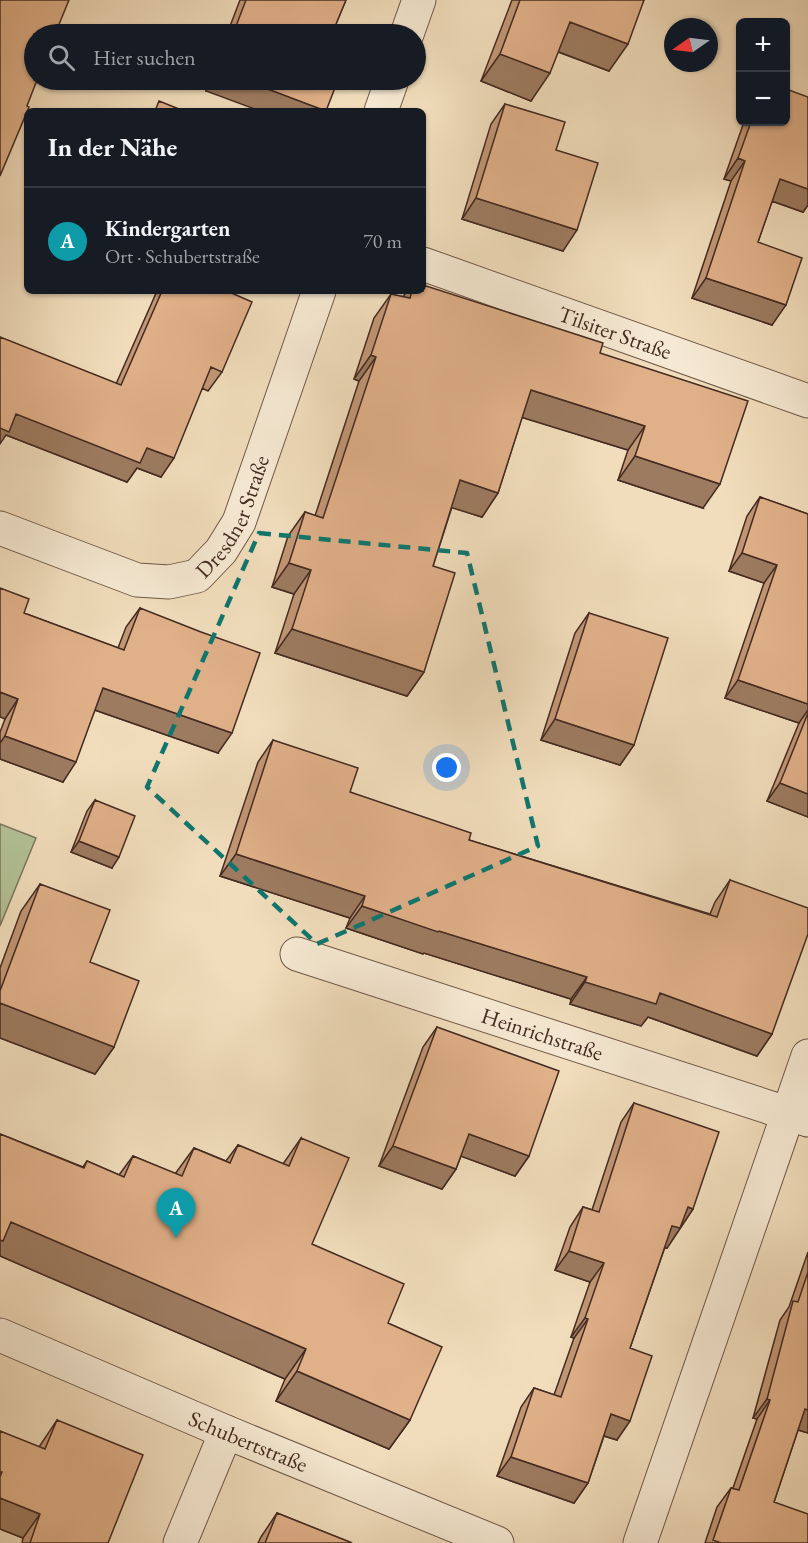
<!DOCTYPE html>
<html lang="de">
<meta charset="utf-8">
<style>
:root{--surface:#171b24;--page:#242831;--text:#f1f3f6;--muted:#9ea1a6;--line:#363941;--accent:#d93025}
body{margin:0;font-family:"EB Garamond",serif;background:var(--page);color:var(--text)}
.controls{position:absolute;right:18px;top:18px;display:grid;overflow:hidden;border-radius:9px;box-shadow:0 2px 4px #0004}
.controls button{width:54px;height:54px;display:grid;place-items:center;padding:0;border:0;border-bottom:2px solid var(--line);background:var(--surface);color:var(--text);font:30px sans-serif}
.compass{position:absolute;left:664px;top:18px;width:54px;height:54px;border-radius:50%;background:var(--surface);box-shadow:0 2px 4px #0004;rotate:256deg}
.you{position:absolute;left:447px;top:768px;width:21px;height:21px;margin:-15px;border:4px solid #fff;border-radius:50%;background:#1a73e8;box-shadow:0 0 0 9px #1a73e833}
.badge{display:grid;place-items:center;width:39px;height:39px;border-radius:50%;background:var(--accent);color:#fff;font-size:20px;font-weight:700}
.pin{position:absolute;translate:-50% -50px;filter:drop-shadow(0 2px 3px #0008)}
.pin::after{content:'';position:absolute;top:32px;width:21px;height:18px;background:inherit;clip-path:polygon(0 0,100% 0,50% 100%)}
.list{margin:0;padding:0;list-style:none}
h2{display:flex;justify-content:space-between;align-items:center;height:78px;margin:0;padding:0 24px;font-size:26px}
h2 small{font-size:20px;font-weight:400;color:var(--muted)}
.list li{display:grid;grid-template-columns:39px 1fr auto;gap:18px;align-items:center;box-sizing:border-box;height:108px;padding:0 24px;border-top:2px solid var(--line)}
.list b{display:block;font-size:22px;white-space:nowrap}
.list p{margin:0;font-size:20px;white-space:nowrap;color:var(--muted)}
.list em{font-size:20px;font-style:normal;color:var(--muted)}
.icon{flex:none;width:33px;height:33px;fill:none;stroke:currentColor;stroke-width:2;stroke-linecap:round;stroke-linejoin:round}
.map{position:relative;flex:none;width:808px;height:1543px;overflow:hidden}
.search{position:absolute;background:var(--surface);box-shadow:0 2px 4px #0004;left:24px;top:24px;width:402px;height:66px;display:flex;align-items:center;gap:15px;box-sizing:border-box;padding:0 21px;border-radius:33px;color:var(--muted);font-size:22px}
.panel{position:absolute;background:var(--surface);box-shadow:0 2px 4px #0004;left:24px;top:108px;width:402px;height:186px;border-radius:9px}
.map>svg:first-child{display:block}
.green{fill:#b3c296;stroke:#7c765c;stroke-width:1.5}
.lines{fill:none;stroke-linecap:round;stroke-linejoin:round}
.minor-casing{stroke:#6f5848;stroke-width:35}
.minor{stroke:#f6e9d3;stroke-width:33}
.wall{fill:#c19776;stroke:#442b21;stroke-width:1.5}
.shaded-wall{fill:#9d7b60;stroke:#442b21;stroke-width:1.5}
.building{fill:#e0b089;stroke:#442b21;stroke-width:1.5}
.marked{fill:none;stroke:#0f766e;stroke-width:4.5;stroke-dasharray:12 8;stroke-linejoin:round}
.labels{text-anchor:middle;stroke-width:6;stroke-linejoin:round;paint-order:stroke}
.street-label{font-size:22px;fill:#442b21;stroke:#f6e9d3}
</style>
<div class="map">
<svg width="808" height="1543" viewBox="0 0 808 1543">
<rect width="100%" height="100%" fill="#f1ddbc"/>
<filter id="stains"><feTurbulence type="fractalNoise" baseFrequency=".00333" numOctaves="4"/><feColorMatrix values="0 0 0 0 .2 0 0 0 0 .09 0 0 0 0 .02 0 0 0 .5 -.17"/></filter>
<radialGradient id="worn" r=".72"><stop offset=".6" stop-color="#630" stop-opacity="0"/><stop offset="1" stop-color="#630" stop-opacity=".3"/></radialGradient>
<path class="green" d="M0,824l36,14 -36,88z"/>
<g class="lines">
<defs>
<g id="minor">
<path d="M407,34l12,-34"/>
<path d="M381,111l11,-31"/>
<path id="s1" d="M423,264l385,137"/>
<path id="s2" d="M0,528l137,52 32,2 28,-6 24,-25 18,-29 80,-231"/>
<path id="s3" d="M297,954l511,166"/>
<path id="s4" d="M0,1335l226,97 271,111"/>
<path d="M180,1543l46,-111"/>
<path d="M640,1543l168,-487"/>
</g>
</defs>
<use href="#minor" class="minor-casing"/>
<use href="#minor" class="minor"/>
</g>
<path class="wall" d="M240,0h106l-10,24 19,10h-128z
M512,0h132l-35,71 -51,-19 -27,49 -50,-20z
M210,80h128l-132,11z
M808,97v108l-5,7 -31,-11 -14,41 14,83 -80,-27 39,-117 -7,-2 20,-57h42z
M505,104l51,46 7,101 -101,-32 29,-95z
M157,291h70l-5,81 -14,19 -6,-3 -41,89 -24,-9 -10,14 -121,-47 -6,-98 116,47z
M407,291h16l177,62 103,155 -85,-28 10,-30 -106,-33 -24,76 -16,24 -30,-10 -19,59 -9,106 -17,24 -132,-43 19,-59 -22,-7 16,-51 17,-24 10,4 44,-135 -5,-2 20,-61 17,-24 12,3z
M760,497l48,17v303l-41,-16 32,-78 -74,-25 39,-115 -35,-12 18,-55z
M140,608l78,145 -123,-43 -32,72 -63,-23v-27l5,-13 19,-106 94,35 8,-21z
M589,613l45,132 -14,20 -79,-25 34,-107z
M273,740l77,52 119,48 241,74 5,-12 15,-22 42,154 -15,22 -109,-39 -7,9 -71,-22 1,-5 -147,-46 -1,1 -77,-26 4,-10 -130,-42 38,-114z
M95,800l17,68 -41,-16 16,-41z
M40,884l50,78 24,85 -19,27 -95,-36v-70l21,-57z
M437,1027l92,129 -14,20 -54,-20 -5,13 -14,20 -63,-23 44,-119z
M634,1103l59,106 -26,39 -2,-1 -35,101 -13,92 -13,-4 -16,47 -14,20 -77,-27 24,-69 13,-19 20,7 20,-57 -3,-1 19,-55 -35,-12 15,-43 13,-20 9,3 29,-88z
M0,1134l83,33 4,-6 32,14 14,-19 42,18 19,-26 32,13 12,-16 45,19 18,-26 11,106 76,79 22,97 -21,29 -113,-48 9,-22 -285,-123z
M808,1252v181l-10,-3 -24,72 34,41h-103l12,-36 14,-19h2l24,-69 -4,-1 27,-98 9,-13z
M57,1420l51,123h-86l1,-5 -23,-9v-98l39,16z
M277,1513l75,30h-94l3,-6z"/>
<path class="shaded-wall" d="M570,22l58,22 -19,27 -58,-22z
M500,54l50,19 -19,28 -50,-20z
M214,80h30l82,31h-66l-54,-20z
M738,158l7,3 -14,20 -7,-2z
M780,179l28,10v16l-5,7 -37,-13z
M476,198l101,32 -14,21 -101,-32z
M706,278l80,27 -14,20 -80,-27z
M371,355l5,2 -17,24 -5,-2z
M531,390l114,36 -17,24 -114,-35z
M16,414l131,34 27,10 -13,19 -24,-9 -10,14 -121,-47 -6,9v-16z
M635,456l85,28 -17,24 -85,-28z
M460,480l38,13 -16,24 -39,-12z
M742,553l35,12 -13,18 -35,-12z
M289,563l22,7 -17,24 -22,-7z
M292,629l132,43 -17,24 -132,-43z
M738,680l70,24v6l-9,13 -74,-25z
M103,688l129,45 -14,20 -129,-45z
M0,692l18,7 -13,20 -5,-2z
M555,719l79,26 -14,20 -79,-25z
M5,736l71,26 -13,20 -63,-23v-16z
M780,783l28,11v23l-41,-16z
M79,841l40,16 -7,11 -41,-16z
M236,854l129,42 -15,22 -130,-42z
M362,906l77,25 148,46 -16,22 -147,-46 -1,1 -77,-26z
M585,982l75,11 112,41 -15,22 -109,-39 -7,9 -71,-22z
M0,1003l114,44 -19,27 -95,-36z
M469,1134l60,22 -14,20 -60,-22z
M393,1146l63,23 -14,20 -63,-23z
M688,1207l5,2 -26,39 -8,-3 13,-19z
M11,1222l295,127 -21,30 -285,-123v-19z
M569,1251l35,12 -14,19 -35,-12z
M585,1318l3,1 -14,19 -3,-1z
M297,1371l113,49 -21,29 -113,-48z
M767,1399l3,1 -13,19 -4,-1z
M805,1409l3,1v23l-16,-5z
M611,1414l19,7 -13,19 -19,-6z
M511,1457l77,26 -14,20 -77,-27z
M0,1498l40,16 -17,24 -23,-9z"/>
<path class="building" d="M0,0h69l-14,34h-21v46h3l-10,26 2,1 -29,69z
M246,0h100l-10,24 20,7 -1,3h-122z
M520,0h124l-16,44 -58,-22 -20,51 -50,-19z
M244,80h94l-12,31z
M786,89l22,8v92l-28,-10 -22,63 44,16 -16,47 -80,-27 39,-117 -7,-3 13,-36h35z
M159,101l25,10h-29z
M505,104l60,18 -9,28 42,13 -21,67 -101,-32z
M423,285l180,58 -3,10 148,48 -28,83 -85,-28 10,-30 -114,-36 -33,103 -38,-13 -27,86 22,7 -31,99 -132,-43 19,-59 -22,-7 16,-51 18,6 53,-161 -5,-2 20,-61 19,4 2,-7h11z
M162,291h65l25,11 -30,70 -11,-5 -37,91 -27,-10 -7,15 -124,-49 -7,18 -9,-4v-91l121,48z
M760,497l48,17v190l-70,-24 39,-115 -35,-12z
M0,588l29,11 -5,14 100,37 16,-42 61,24 59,21 -28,80 -129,-45 -27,74 -71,-26 13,-37 -18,-7z
M589,613l79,25 -34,107 -79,-26z
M808,713v81l-28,-11z
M273,740l85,28 -8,24 121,41 -2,7 248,77 13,-37 78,28v26l-36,100 -112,-41 -4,11 -71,-22 2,-5 -148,-46 -1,1 -76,-26 3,-10 -129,-42z
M95,800l40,16 -16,41 -40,-16z
M40,884l70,26 -20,52 49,19 -25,66 -114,-44v-12z
M437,1027l122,44 -30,85 -60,-22 -13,35 -63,-23z
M634,1103l85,29 -26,77 -5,-2 -8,21 -8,-2 -42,122 22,8 -22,65 -19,-7 -23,69 -77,-26 23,-69 27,9 27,-78 -3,-1 19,-55 -35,-12 14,-44 16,5z
M0,1134l84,34 3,-7 37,16 9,-21 49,20 12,-28 36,15 8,-18 51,21 12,-28 48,20 -37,86 92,40 -16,39 54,24 -32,73 -113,-49 9,-22 -295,-127 -8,19 -3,-1z
M808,1272v138l-3,-1 -31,93 34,12v29h-87l-8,-3 18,-52 8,2 31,-90 -3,-1 26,-98 5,1z
M57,1420l86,35 -35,88h-78l10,-29 -40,-16v-21l2,-5h-2v-41l45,18z
M277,1513l75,30h-87z"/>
<path class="marked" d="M259,533l208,20 71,293 -221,98 -170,-157z"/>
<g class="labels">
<g class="street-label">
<text dy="8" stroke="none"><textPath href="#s1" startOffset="204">Tilsiter Straße</textPath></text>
<text dy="8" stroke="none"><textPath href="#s2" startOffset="278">Dresdner Straße</textPath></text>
<text dy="8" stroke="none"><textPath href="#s3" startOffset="258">Heinrichstraße</textPath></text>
<text dy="8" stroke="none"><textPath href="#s4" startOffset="270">Schubertstraße</textPath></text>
</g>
</g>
<rect width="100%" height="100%" filter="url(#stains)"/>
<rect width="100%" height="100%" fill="url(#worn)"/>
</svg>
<div class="controls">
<button>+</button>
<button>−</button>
</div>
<svg class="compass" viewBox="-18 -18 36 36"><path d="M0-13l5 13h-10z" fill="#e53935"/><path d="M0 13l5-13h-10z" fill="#9ea1a6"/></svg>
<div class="you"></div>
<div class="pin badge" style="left:176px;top:1238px;background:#0f9aa8">A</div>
<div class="search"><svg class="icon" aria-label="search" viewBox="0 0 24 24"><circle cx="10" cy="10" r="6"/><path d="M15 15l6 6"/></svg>Hier suchen</div>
<section class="panel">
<h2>In der Nähe<small></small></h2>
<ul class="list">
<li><span class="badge" style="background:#0f9aa8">A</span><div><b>Kindergarten</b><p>Ort · Schubertstraße</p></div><em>70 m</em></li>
</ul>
</section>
</div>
